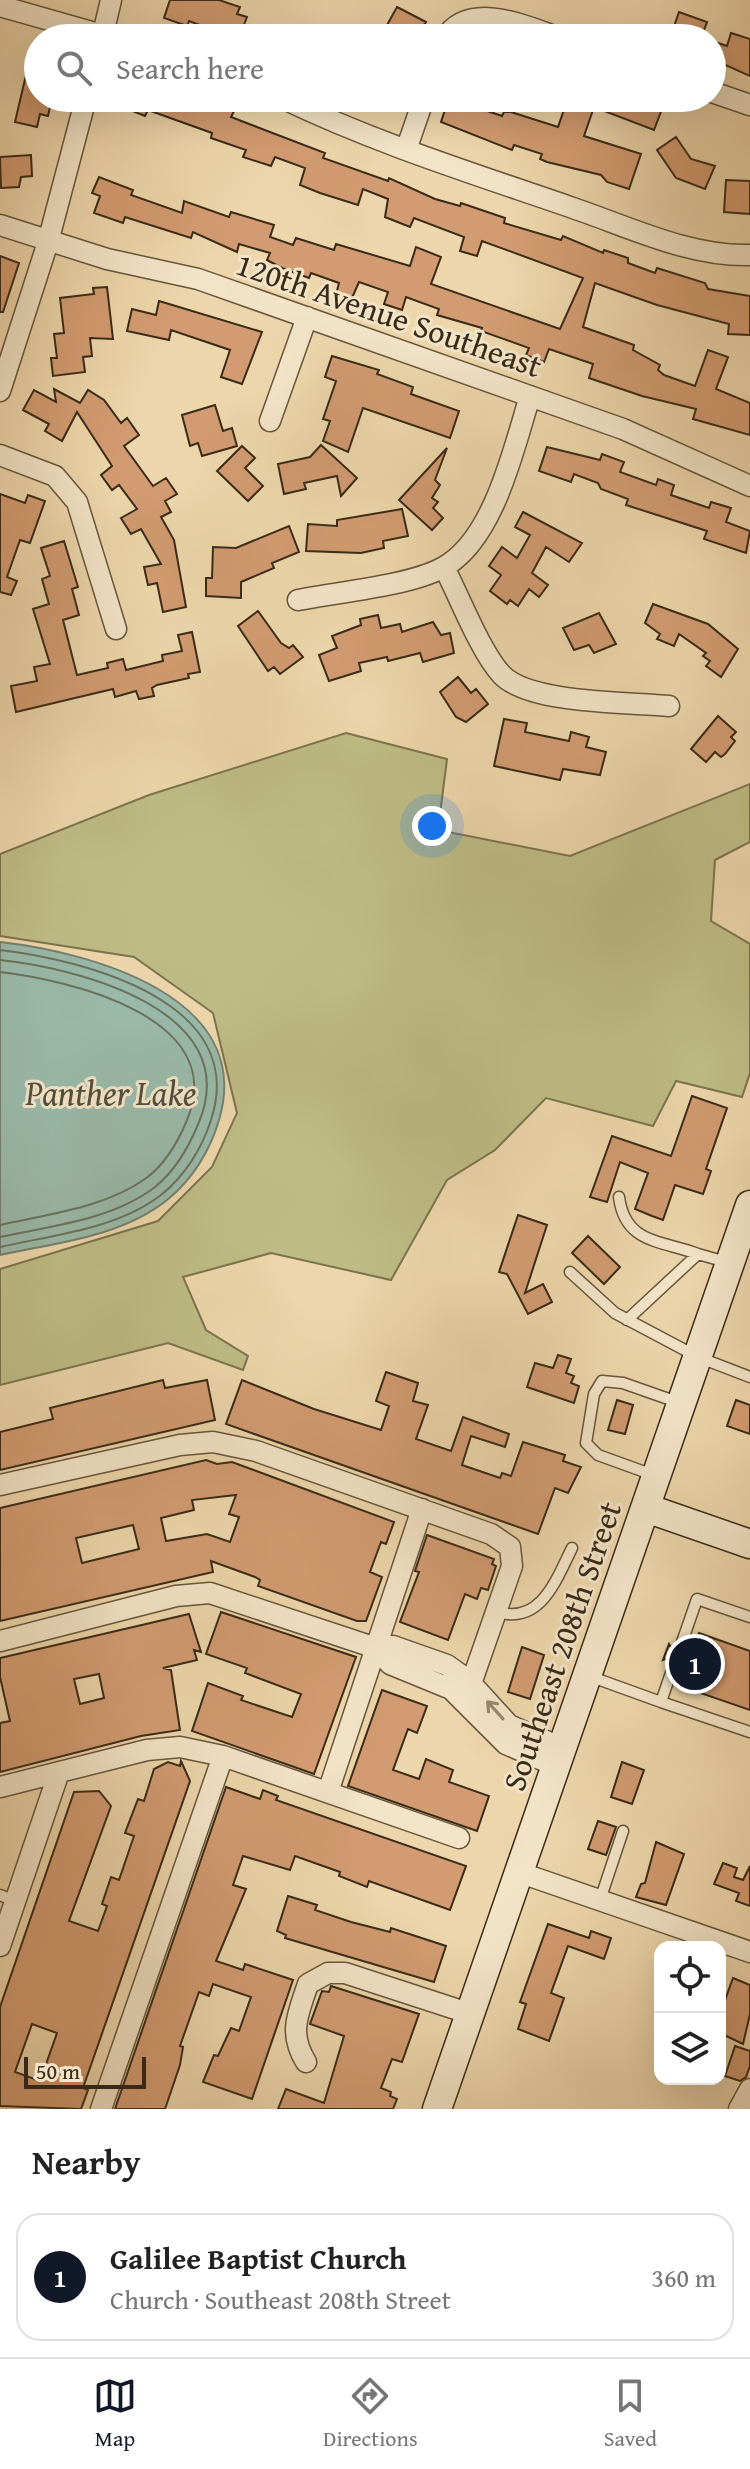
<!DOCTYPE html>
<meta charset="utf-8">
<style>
:root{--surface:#fff;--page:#f6f6f6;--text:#222;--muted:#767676;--line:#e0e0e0;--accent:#111827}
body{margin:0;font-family:"Gentium Book Plus",serif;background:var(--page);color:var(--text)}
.controls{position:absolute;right:24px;bottom:24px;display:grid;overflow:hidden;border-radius:16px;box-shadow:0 8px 32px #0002}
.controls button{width:72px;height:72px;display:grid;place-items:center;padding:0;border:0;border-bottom:2px solid var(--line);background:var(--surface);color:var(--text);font:40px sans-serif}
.scale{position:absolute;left:24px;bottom:20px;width:122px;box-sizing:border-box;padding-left:8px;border:4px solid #392b17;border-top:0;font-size:22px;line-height:28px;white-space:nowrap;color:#392b17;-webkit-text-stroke:6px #f3e4c8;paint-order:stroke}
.you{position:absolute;left:432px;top:826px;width:28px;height:28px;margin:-20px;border:6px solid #fff;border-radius:50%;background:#1a73e8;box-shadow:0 0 0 12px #1a73e833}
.badge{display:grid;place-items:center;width:52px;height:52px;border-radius:50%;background:var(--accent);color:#fff;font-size:26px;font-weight:700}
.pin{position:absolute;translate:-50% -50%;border:4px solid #fff;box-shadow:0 2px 8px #0006}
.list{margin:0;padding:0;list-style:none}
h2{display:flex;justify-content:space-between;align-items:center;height:104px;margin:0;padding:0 32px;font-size:34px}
h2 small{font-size:26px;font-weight:400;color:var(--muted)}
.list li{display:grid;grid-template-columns:52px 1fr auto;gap:24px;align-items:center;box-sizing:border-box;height:128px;margin:0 16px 16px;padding:0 16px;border:2px solid var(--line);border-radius:24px}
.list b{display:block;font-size:30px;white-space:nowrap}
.list p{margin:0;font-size:26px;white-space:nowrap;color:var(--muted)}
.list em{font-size:26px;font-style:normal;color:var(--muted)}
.icon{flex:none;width:44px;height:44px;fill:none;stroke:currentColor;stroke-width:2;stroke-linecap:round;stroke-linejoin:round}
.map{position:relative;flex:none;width:750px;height:2109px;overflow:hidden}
.search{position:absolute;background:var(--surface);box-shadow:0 8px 32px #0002;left:24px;right:24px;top:24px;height:88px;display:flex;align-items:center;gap:20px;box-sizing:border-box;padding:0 28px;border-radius:44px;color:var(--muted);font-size:30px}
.sheet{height:248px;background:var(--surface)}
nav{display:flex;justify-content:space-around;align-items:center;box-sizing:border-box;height:112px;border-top:2px solid var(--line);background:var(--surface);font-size:22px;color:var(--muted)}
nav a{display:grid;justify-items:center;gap:4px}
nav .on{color:var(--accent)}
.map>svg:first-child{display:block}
.green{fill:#bebc85;stroke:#7c744e;stroke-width:2}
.water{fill:#99b9a9;stroke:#73806f;stroke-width:2}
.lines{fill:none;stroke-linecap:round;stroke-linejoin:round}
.shore{stroke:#697260;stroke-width:2}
.building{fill:#d29b71;stroke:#392b17;stroke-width:2;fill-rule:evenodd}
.service-casing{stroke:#66563c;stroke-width:13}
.minor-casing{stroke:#66563c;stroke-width:23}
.secondary-casing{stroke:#392b17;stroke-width:31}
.service{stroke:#f3e4c8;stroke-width:10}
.minor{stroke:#f3e4c8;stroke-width:20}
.secondary{stroke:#f3e4c8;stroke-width:28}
.oneway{stroke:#968870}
.labels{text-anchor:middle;stroke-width:6;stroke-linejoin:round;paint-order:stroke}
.street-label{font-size:32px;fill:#392b17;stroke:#f3e4c8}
.water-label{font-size:34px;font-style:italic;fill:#514e3c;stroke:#f3e4c8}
</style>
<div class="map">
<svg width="750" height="2109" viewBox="0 0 750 2109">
<rect width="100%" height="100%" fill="#edd6ab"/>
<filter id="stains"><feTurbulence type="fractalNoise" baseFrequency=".0025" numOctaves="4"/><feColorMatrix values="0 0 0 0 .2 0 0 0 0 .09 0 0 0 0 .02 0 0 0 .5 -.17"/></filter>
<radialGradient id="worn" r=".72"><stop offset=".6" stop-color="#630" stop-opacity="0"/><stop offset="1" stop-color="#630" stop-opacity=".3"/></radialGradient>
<path class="green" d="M346,733l101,26 -9,71 132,26 180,-72v58l-35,18 -4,61 39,23v129l-8,24 -66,-16 -23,45 -107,-28 -51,52 -48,30 -56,100 -120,-27 -88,24 23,53 42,26 -5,14 -75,-27 -168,42v-116l158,-48 54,-54 25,-54 -24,-100 -79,-56 -134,-21v-82l149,-59z"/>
<path class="water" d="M0,942c89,10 256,54 219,178 -9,31 -27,60 -52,80 -46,37 -112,43 -167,55z"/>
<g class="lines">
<path class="shore" d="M0,950c83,10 250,51 211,170 -9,28 -26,56 -50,75 -44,34 -108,40 -161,52
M0,960c77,8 245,50 199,162 -10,25 -23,48 -44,65 -43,33 -104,39 -155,50
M0,972c69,8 230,45 187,148 -9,22 -21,44 -42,59 -41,29 -97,35 -145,46"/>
</g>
<path class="building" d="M170,0h49l21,7 -3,7 10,3 -8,21h-16l-8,-3 1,-4 -27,-10 -2,5 -23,-8z
M397,7l29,15 -9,15 -8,-4 -2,5 -25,-4z
M679,12l28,10 -6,16h-31z
M731,33l19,6v37l-38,-17v-18l15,5z
M33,45l5,1v52h14l-4,18 -8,-2 -3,13 -22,-5z
M100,98h96l38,13 -3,6 94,36 -2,5 65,23 1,-3 46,21 25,7 1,-3 44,15 -1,5 57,17 2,-4 40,17 1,-3 24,8v5l27,10 2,-5 48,15 3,6 42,7v39l-22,-1 1,-10 -72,-19 -62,-22 -12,44 51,18 -1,5 27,15 -2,5 6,5 31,11 13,-36 20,7 -12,32 34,14v32l-57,-16 3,-10 -54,-13 -53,-18 4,-14 -44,-15 -5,13 -18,-7 3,-7 -48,-17 1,-3 -45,-13 2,-6 -33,-12 -4,13 -18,-6 4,-12 -29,-10 -11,25 -14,-5 5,-19 -28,-10 -2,5 -27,-10 -15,-8 3,-7 -31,-9 -2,8 -44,-20 -2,6 -66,-21 -2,6 -29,-10 6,-17 -8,-3 7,-16 34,13 -2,5 51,18 2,-12 45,16 2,-5 43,13 -4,12 23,8 3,-7 38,12 2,-6 74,22 6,-19 25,10 -10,27 129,45 23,-51 -101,-37 -5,15 -17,-5 4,-14 -50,-19 -4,9 -25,-10 3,-18 -25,-10 -5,16 -38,-12 -20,-8 5,-17 -30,-11 -4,9 -28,-9 3,-7 -35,-12 1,-5 -64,-23 -3,6z
M449,98l53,18 2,-4h7l47,15 10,-29 97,3 -11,29 -60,-23 -10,29 57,18 -12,35 -22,-7 -6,-7 -54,-13 -7,-3 2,-5 -28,-9 -2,5 -71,-28z
M676,137l15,22 24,7 -10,23 -29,-11 -19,-28z
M31,155l1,21 -11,1 -2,10 -18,1 -1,-31z
M726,180l24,1v33l-26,-2z
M0,256l19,7 -16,49h-3z
M107,287l6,52 -23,-1 2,18 -9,1 2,15 -32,4 -2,-18h6l-3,-24 10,-1 -4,-35 34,-4 -1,-6z
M159,301l103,31 -20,52 -21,-7 9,-27 -59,-20 -2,10 -42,-9 5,-22 24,6z
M332,356l47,14 -2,4 36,13 -2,7 48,17 -9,27 -87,-30 -15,44 -25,-11 7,-20 -7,-2 13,-38 -11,-4z
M54,389l26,14 8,-13 16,10 17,23 6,-5 12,17 -15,11 29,40 13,-8 11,16 -12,7 6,11 -10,5 13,23 12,67 -23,5 -6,-29 -9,2 -4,-18 17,-3 -20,-35 -10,5 -10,-16 16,-9 -18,-24 -7,5 -11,-15 11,-9 -35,-54 -15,29 -17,-10 4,-7 -26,-14 11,-20 22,12z
M215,405l8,26 9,-3 5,18 -35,10 -4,-13 -8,3 -8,-31z
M321,445l36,33 -16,18 -4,-20 -33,7 2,6 -22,5 -6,-30 32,-7z
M242,446l13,12 -10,10 18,18 -15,15 -31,-30z
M547,447l53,13 2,-6 22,8 -4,10 36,13 2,-6 16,6 -3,10 38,13 2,-6 20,6 -5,14 24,9 -4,22 -42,-14 3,-8 -81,-26 2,-6 -27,-10 -3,-6 -24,-9 -3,8 -32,-11z
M447,448l-12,32 5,5 -8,13 6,4 -5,6 10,10 -11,12 -33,-30z
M0,494l25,9 3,-8 17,6 -15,42 -10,-3 -13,37 10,4 -6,14 -11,-3z
M402,509l6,27 -25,5 1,7 -23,5 -55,-2 2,-27 29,2v-6z
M523,512l59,31 -13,19 -23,-15 -14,26 16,12 -9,12 -10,-8 -11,17 -8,-6 -3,4 -17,-13 11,-16 -12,-9 13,-19 15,11 13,-23 -15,-8z
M289,526l10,26 -27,11 2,5 -33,14v16l-35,-2v-18h6l1,-31 23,1z
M64,541l14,46 -6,2 7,26 -16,5 14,55 31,-7 -1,-5 16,-4 3,11 37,-9 -1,-6 20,-4 -4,-16 14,-3 8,40 -12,2 1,4 -32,7 -5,3 2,8 -15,3 -3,-8 -21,6 -2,-8 -97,23 -5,-26 26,-5 -3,-14 16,-3 -17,-55 16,-5 -7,-25 8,-3 -9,-28z
M653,604l55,20 30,25 -17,28 -15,-11 4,-5 -7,-5 3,-3 -27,-19 -5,12 -17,-7 3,-5 -15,-11z
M258,611l23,32 8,5 4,-3 10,12 -23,17 -6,-7 -6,4 -30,-45z
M599,613l17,31 -22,9 -5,-8 -15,5 -11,-22z
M378,615l3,13 19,-4 2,8 31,-10 8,13 9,-2 4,20 -31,9 -3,-9 -32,8 -1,-4 -28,6 2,8 -32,10 -10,-26 18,-7 -5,-12 29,-11 -1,-6z
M458,677l13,16 5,-4 12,15 -22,18 -10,-5 -16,-25z
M718,716l18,16 -5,5 4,4 -10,13 -4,3 -6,-5 -9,10 -15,-13z
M504,719l23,4 -2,9 44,9 2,-9 18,5 -3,10 20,5 -6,23 -37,-6 -3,11 -66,-14z
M692,1096l35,12 -21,61 5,2 -8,23 -28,-9 -12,35 -11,-4 -17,-7 13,-36 -28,-11 -13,40 -17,-5 22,-61 59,20z
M518,1215l29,10 -22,68 18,-9 9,18 -24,12 -21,-40 -8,-2z
M588,1236l32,31 -16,17 -32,-31z
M558,1355l13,4 -5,14 8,3 -3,7 8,3 -5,17 -47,-16 8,-24 18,5z
M386,1372l32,11 -5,18 15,4 -12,34 35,12 12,-34 46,17 -4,13 -34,-11 -9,29 38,13 2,-5 9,3 12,-34 42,13 -2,6 18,6 -13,26 -13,-5 -17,46 -312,-110 16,-44 72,29 67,21 8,-24 -13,-5z
M163,1380l2,8 42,-8 8,40 -215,50v-38l53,-13 -3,-11z
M617,1400l16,5 -8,29 -17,-4z
M736,1400l14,5v29l-23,-8z
M206,1460l11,4 15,-2 162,60 -8,22 -5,-2 -11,30 12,5 -16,44h-9l-99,-35 2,-6 -5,-3 -44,-16 2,11 -213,49v-113zM236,1495l-7,19 10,3 -9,25 -23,-8 -41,7 -5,-23 33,-8 -2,-10zM133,1525l6,24 -57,14 -6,-25z
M427,1535l67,24 -2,5 4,2 -8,24 -7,-2 -4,11 -12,-5 -17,46 -48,-18 19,-50 -4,-1z
M221,1612l135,45 -42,117 -122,-43 16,-48 35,13 -2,4 51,17 9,-23 -56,-21 2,-5 -41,-14z
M189,1614l12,38 -7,-2 3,10 -34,8 8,2 9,60 -39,6 -141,36v-49l10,-2 -10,-44v-19zM99,1674l5,24 -24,6 -6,-25z
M699,1633l51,18v59l-70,-24 4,-12 -4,-15 -7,-3 -10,4 6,-16 6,10 7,2 12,-11z
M522,1647l22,8 -14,44 -22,-7z
M382,1690l45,16 -10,27 -9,-4 -15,41 26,9 7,-20 27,11 -4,12 40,14 -12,35 -129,-45z
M181,1761l9,20 -107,307 5,2 -7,19 -81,-3v-99l74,-215 25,-1 12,15 -42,115 29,10 9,-25 -5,-2 9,-27 8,3 15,-44 -9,-3 13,-34 6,2 10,-32 14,-7 12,4zM32,2024l25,9 -17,48 -25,-9z
M622,1762l22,8 -12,34 -21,-7z
M226,1787l34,12 3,-9 15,6 -2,4 190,66 -16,44 -81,-29 -2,6 -28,-11 1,-4 -45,-16 -5,14 -47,-14 -10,29 13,4 -30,72 27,9 2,-6 48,16 -41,119 -49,-17 11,-27 4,1 13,-28 8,3 12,-34 -38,-13 -4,12 -10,-4 -19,54 3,1 -3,18 -15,44h-50z
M598,1821l18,6 -10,28 -18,-6z
M656,1842l28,12 -18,51 -30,-8 5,-13 4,-1z
M723,1863l14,5 -3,9 9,3 7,-14v40l-14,-5 3,-8 -25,-9z
M288,1896l29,9 -2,5 36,12 39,10 1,-4 55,18 -12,36 -149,-44 1,-3 -9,-4z
M548,1924l41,14 2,-7 20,7 -7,21 -36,-13 -17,47 13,5 -15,43 -31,-12 8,-25 -6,-2z
M733,1978l17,7v29l-7,30 -23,-11v-19z
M331,1986l88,28 -17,48 -10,-3 -11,29 10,4 -1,4 7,3 -4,10h-115l8,-20 38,14 20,-67 -34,-12 12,-33 7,1z
M735,2046l15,5v15l-4,11 -6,4 -15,-5z"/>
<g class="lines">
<defs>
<path id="service" d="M619,1197c6,46 40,43 79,57
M570,1272l45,41 83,44 52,20
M627,1320l71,-66 28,8
M656,1476l-58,-21 -12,-12 8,-49 8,-13 21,2 57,20
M497,1612c44,13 59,-32 75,-64
M680,1648l17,-49 53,18
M589,1676l72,26 13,-38
M661,1702l89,30
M0,1895l15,6
M600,1900l23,-69"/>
<path id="minor" d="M0,6l113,32
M102,38l9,-38
M445,38c25,-38 80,-12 115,0
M712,92l38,13
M282,98c93,45 193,76 291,110 56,19 117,49 177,47
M406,150l18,-52
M0,225l107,34 91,20 425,150 127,57
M0,391l48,-149 38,-144
M270,421l37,-104
M0,455l55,21 22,26 39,127
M444,567c15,29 37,86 58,108 28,29 127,27 167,31
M298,600c40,-8 110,-14 144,-32 52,-27 72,-121 88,-172
M0,1485l180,-40 33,-3 43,9 235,83 19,13 2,19 -47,135
M0,1641l176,-45 34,-3 166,55
M556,1766l-50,-22 -55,-55 -61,-25 -14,-16 17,-2 54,19 21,15 41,45 53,23
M0,1787l147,-37 33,-3 43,9 236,82
M328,1792l94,-283
M521,1873l229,79
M0,1946l59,-174
M306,2062c-18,-29 -8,-48 2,-78l20,-11h17l126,41
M101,2109l122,-353
M739,2109l11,-20"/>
<path id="secondary" d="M646,1508l104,36
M437,2109l313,-904"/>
</defs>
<use href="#service" class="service-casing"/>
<use href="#minor" class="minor-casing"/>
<use href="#secondary" class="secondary-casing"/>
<use href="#service" class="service"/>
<use href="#minor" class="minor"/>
<use href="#secondary" class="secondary"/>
</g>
<defs><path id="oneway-shaft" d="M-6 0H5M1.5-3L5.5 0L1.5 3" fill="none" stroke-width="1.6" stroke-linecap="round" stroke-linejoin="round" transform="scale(2)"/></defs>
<use class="oneway" href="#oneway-shaft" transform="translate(495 1710) rotate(-132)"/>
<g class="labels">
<g class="street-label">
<text transform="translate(389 315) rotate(19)" y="11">120th Avenue Southeast</text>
<text transform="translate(562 1646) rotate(-71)" y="11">Southeast 208th Street</text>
</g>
<g class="water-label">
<text x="111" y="1105">Panther Lake</text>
</g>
</g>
<rect width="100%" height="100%" filter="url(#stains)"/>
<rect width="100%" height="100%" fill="url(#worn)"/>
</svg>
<div class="controls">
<button><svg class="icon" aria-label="locate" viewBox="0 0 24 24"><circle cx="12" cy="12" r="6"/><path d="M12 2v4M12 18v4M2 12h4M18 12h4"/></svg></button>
<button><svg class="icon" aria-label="layers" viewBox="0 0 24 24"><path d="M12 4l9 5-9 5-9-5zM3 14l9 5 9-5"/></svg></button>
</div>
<div class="scale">50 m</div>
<div class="you"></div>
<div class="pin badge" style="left:695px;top:1664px">1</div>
<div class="search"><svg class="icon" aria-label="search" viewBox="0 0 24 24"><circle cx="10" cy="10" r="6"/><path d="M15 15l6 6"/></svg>Search here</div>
</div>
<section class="sheet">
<h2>Nearby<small></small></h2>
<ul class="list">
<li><span class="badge">1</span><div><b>Galilee Baptist Church</b><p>Church · Southeast 208th Street</p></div><em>360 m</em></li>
</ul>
</section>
<nav>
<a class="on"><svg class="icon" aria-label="map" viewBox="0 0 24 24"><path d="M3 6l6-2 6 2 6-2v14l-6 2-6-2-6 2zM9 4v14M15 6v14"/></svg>Map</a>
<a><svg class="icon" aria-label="directions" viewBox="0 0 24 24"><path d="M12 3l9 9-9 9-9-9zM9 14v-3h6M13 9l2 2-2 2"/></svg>Directions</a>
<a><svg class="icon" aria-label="saved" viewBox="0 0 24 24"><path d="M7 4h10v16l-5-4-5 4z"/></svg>Saved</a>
</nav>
